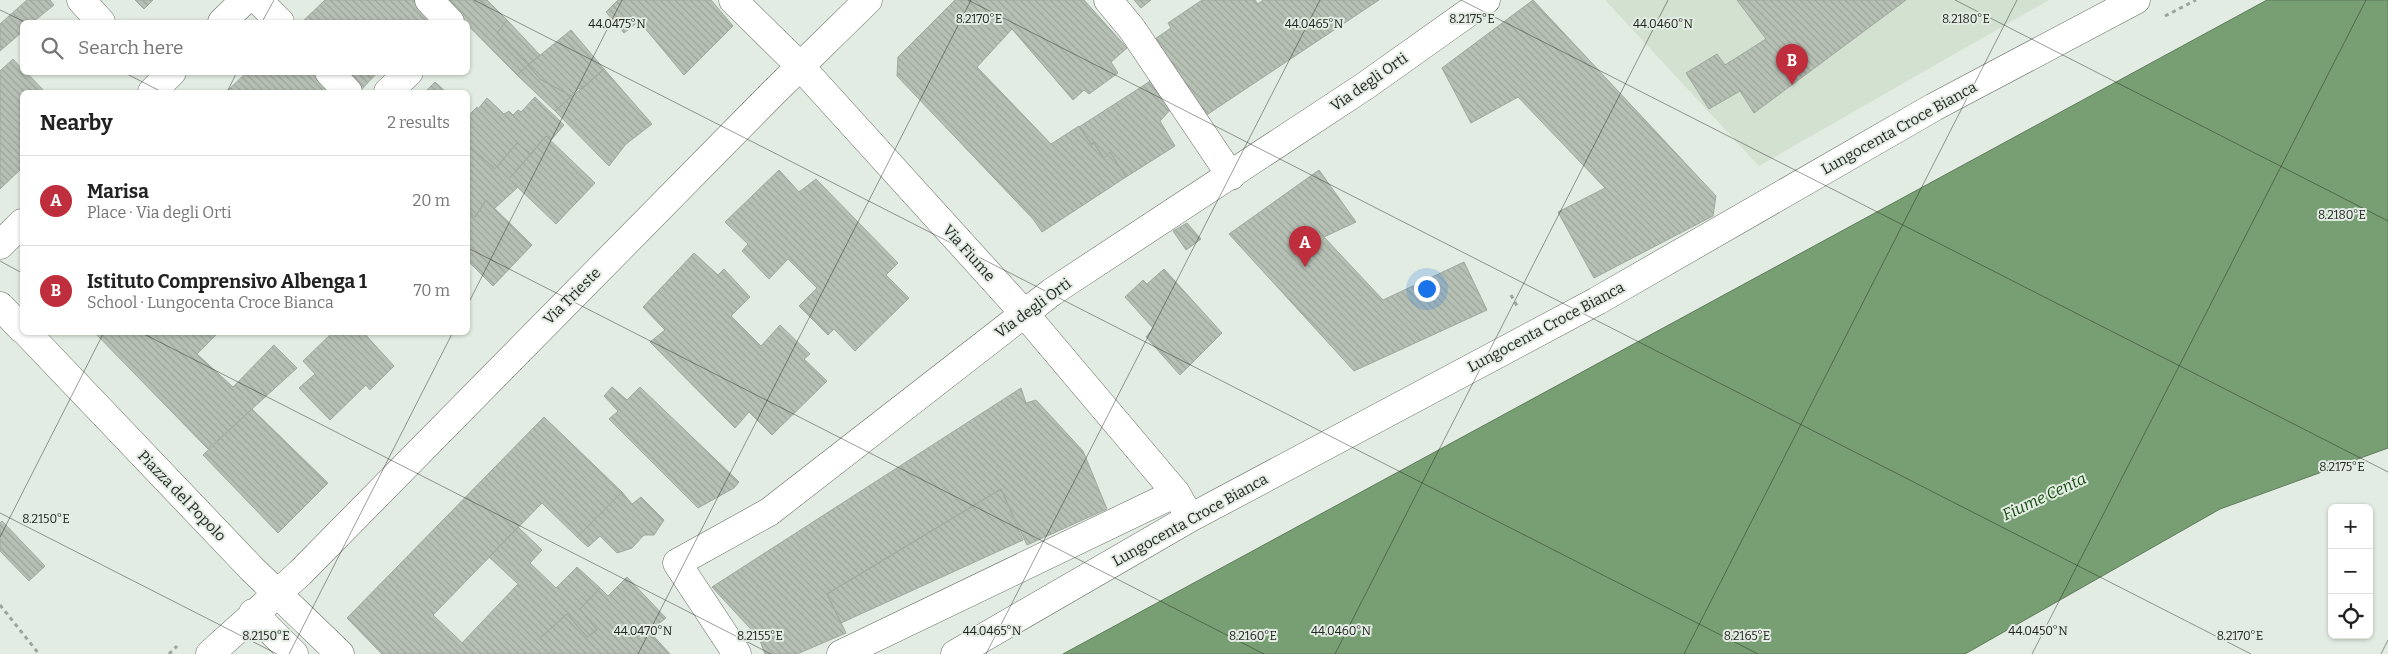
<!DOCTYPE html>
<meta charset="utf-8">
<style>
:root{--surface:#fff;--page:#f2f2f2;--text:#222;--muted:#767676;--line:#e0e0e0;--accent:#bf2e3c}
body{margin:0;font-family:Bitter,serif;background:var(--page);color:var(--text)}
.controls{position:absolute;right:15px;bottom:15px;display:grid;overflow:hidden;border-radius:8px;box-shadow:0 1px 4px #0004}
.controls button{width:45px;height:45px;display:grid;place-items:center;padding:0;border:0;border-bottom:1px solid var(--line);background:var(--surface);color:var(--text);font:25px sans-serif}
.you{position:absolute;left:1426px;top:288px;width:18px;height:18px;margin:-12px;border:4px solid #fff;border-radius:50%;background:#1a73e8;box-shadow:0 0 0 8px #1a73e833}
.badge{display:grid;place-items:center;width:32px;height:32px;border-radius:50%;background:var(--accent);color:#fff;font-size:16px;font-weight:700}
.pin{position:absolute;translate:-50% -41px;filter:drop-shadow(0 1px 2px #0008)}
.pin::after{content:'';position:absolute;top:26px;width:18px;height:15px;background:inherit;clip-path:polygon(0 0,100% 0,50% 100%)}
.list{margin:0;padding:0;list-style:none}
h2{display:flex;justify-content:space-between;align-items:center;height:65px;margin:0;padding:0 20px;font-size:21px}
h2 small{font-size:16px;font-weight:400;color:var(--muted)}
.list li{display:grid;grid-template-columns:32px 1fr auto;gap:15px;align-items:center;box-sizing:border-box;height:90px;padding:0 20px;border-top:1px solid var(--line)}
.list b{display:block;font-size:19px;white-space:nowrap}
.list p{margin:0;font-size:16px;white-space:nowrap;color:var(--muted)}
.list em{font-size:16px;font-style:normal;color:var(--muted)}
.icon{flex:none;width:28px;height:28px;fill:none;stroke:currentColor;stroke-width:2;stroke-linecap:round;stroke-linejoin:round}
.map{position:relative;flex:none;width:2388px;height:654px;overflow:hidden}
.search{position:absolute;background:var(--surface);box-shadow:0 1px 4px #0004;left:20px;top:20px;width:450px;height:55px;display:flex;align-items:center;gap:12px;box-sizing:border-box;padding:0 18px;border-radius:8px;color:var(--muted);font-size:19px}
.panel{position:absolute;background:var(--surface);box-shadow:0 1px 4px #0004;left:20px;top:90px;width:450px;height:245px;border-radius:8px}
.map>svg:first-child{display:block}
.built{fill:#d3e1d1}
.water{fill:#789f73;stroke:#5e7b5b}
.building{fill:url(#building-back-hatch);stroke:#a0a99f}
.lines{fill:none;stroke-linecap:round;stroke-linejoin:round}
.minor-casing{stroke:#656d64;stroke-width:29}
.path{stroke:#9da49c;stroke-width:3;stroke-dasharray:4 4;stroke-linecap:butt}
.minor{stroke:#fff;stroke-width:28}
.ticks{fill:none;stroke:#222622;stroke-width:1;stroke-opacity:0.45}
.labels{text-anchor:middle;stroke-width:4;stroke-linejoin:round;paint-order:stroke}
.street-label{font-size:15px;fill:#222622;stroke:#e3ece2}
.water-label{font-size:16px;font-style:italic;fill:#164c10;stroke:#e3ece2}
.ticks-label{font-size:12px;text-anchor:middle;fill:#222622;stroke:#e3ece2;stroke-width:4;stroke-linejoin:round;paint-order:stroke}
</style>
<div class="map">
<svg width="2388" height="654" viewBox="0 0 2388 654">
<defs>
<pattern id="building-back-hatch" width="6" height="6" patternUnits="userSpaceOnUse" patternTransform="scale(1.25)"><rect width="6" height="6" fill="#b7c0b5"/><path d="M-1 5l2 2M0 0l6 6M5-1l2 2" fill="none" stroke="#9da59b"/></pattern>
</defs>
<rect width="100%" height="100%" fill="#e3ece2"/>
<path class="built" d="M1605,0h444l-290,166z"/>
<path class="water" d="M2267,0h121v448l-168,61 -255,145h-902z"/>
<path class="building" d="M27,0h23l4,5 -21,17h-11v10l-22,19v-27z
M135,0h18l-9,9z
M325,0h90l18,19 -4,3h-127z
M443,0h44l20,20 -10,13 31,32 -11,10z
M618,0h93l22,26 -49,49 -45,-54 -15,12 -18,-21z
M955,0h129l43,48 -16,14 7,11 -29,21 -5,-4 -11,10 -61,-71 -35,38 74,77 28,-18 13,19 1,-3 11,16 6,-6 16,25 -84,55 -9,-13 -136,-143 1,-19z
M1134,0h17l-10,8z
M1202,0h53l3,4 5,-4h116l-177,118 -50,-77 19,-13 -3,-5z
M1533,0l183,196 -3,20 -119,62 -36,-66 47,-24 -87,-91 -47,26 -29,-55z
M1737,0h169l-152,113 -14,-22 -31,18 -23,-36 31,-19 8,11 41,-26z
M507,20l33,35 -12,10 -31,-32z
M571,30l33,39 -23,21 -2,-2 -8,8 -31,-17 -12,-14z
M13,59l9,10v3h4l19,20h-23v76l-22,21v-118z
M528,65l12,14 31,17 -16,15 -38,-36z
M604,69l48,55 -26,20 -17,22 -54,-55z
M247,72h72l20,20h-113z
M341,72h37l-19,20z
M1152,80l20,28 -12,13 15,25 -49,31 -16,-25 -6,6 -11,-16 -1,3 -13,-18z
M435,82l11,10h-21z
M535,97l29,28 -13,15 -5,-4 -15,18 -14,-11 -22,26 -27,-24v-29l9,-9 1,2 9,-11 17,16 5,-3 4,4 5,-5 3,2z
M546,136l49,47 -39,41 -47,-45z
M517,143l14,11 -22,25 9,8 -24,22 -8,-9 -11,17 -7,-8v-64l27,24z
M779,170l20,22 17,-13 82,84 -12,12 23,23 -54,53 -21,-22 -6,6 -29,-29 18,-18 -29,-29 -19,20 -27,-28 6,-7 -23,-22z
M1319,170l37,52 -32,15 59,63 81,-38 23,48 -133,61 -125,-137z
M486,200l46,45 -39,41 -25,-25v-45l3,-3 4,4z
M1187,223l14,16 -15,11 -13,-19z
M694,253l24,22 6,-6 26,28 -19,19 30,30 19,-21 30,29 -6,5 23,22 -55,54 -23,-23 -14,16 -85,-86 15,-12 -22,-23z
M1164,269l58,64 -42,42 -34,-38 7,-9 -28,-31 18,-17 4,4z
M94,332h125l-22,22 36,33 41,-42 23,23 -89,81z
M333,332h20l4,3 1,-3h5l31,34 -24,24 -4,-5 -36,35 -31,-32 16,-14 -12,-13z
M612,387l15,13 13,-13 99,95 -5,6 -36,20 -89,-89 9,-8 -14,-15z
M1021,388l5,15 10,-3 47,51 24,58 -80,36 -26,-56 -174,105 19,39 -49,21h-32l-6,-16 -47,-51z
M252,409l76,74 -50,50 -75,-78z
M544,417l78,75 -45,45 -35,-34 -109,112 41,39h-92l-35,-36z
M1001,489l22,51 -182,83 -14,-29z
M622,492l10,12 9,-7 23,23 -10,15h-10l-12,13 -15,5 -17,-17 -12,11 -11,-10z
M2,521l43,45 -16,15 -29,-30v-28z
M518,527l24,23 -12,13 26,25 21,-21 23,21 -20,21 17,21 -10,7 -20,-23 -27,24 12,12 -4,4h-74l-12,-11 56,-59 -29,-27z
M627,577l39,41 -17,13 21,23h-122l4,-4 -12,-12 27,-24 20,23 10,-7 -17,-21 20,-21 8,8z"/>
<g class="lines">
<defs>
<path id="minor" d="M81,0l20,22
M258,0l22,22
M429,0l21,22
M733,0l67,66 224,247 152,180 14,25
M1108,0l24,29 99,147
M222,22l23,-22
M329,72l19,20
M152,92l20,-20
M388,92l21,-20
M0,245l22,-22
M0,306l22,23
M26,332l226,237 88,85
M253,613l41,41
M210,654l90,-81 473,-480 95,-93
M737,654l-60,-91 92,-51 283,-220 313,-206 121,-86
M841,654l335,-161
M955,654l235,-136 407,-217 337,-194 202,-107"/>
</defs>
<use href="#minor" class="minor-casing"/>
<path class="path" d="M2165,16l31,-16
M1511,295l6,11
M0,605l39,49
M169,654l8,-8"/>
<use href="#minor" class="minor"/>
</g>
<path class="ticks" d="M474,0l1284,654M968,0l1283,654M1461,0l927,472M1955,0l433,221M0,10l25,12M262,22l12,-22M123,72l39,20M227,92l10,-20M468,248l796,406M0,261l22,12M468,304l154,-304M140,332l631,322M0,513l277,141M0,537l104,-205M289,654l164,-322M638,654l333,-654M986,654l334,-654M1335,654l333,-654M1684,654l333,-654M2032,654l334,-654M2381,654l7,-14"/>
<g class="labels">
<g class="street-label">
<text transform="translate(1369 82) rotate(-35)" y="5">Via degli Orti</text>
<text transform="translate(1899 128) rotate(-29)" y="5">Lungocenta Croce Bianca</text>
<text transform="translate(969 253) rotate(48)" y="5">Via Fiume</text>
<text transform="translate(572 296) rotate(-45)" y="5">Via Trieste</text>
<text transform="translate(1033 308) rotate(-36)" y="5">Via degli Orti</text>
<text transform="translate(1546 327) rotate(-28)" y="5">Lungocenta Croce Bianca</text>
<text transform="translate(182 496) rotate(46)" y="5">Piazza del Popolo</text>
<text transform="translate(1190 520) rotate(-29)" y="5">Lungocenta Croce Bianca</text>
</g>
<g class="water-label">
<text transform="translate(2044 496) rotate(-25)" y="6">Fiume Centa</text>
</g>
</g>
<g class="ticks-label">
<text x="1966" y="23">8.2180°E</text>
<text x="1472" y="23">8.2175°E</text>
<text x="979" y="23">8.2170°E</text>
<text x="617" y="28">44.0475°N</text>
<text x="1314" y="28">44.0465°N</text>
<text x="1663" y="28">44.0460°N</text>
<text x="2342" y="219">8.2180°E</text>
<text x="2342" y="471">8.2175°E</text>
<text x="46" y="523">8.2150°E</text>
<text x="643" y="635">44.0470°N</text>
<text x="992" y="635">44.0465°N</text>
<text x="1341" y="635">44.0460°N</text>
<text x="2038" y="635">44.0450°N</text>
<text x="266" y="640">8.2150°E</text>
<text x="760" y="640">8.2155°E</text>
<text x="1253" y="640">8.2160°E</text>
<text x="1747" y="640">8.2165°E</text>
<text x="2240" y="640">8.2170°E</text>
</g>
</svg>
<div class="controls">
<button>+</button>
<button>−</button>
<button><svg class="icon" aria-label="locate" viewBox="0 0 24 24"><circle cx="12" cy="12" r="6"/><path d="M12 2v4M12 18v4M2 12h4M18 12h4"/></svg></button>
</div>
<div class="you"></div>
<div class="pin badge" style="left:1305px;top:267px">A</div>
<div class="pin badge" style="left:1792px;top:85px">B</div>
<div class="search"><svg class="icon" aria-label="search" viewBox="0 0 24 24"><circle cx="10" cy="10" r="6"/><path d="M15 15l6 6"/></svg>Search here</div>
<section class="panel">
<h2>Nearby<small>2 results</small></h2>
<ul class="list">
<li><span class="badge">A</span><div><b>Marisa</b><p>Place · Via degli Orti</p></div><em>20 m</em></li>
<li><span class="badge">B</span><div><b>Istituto Comprensivo Albenga 1</b><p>School · Lungocenta Croce Bianca</p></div><em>70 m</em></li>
</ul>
</section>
</div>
